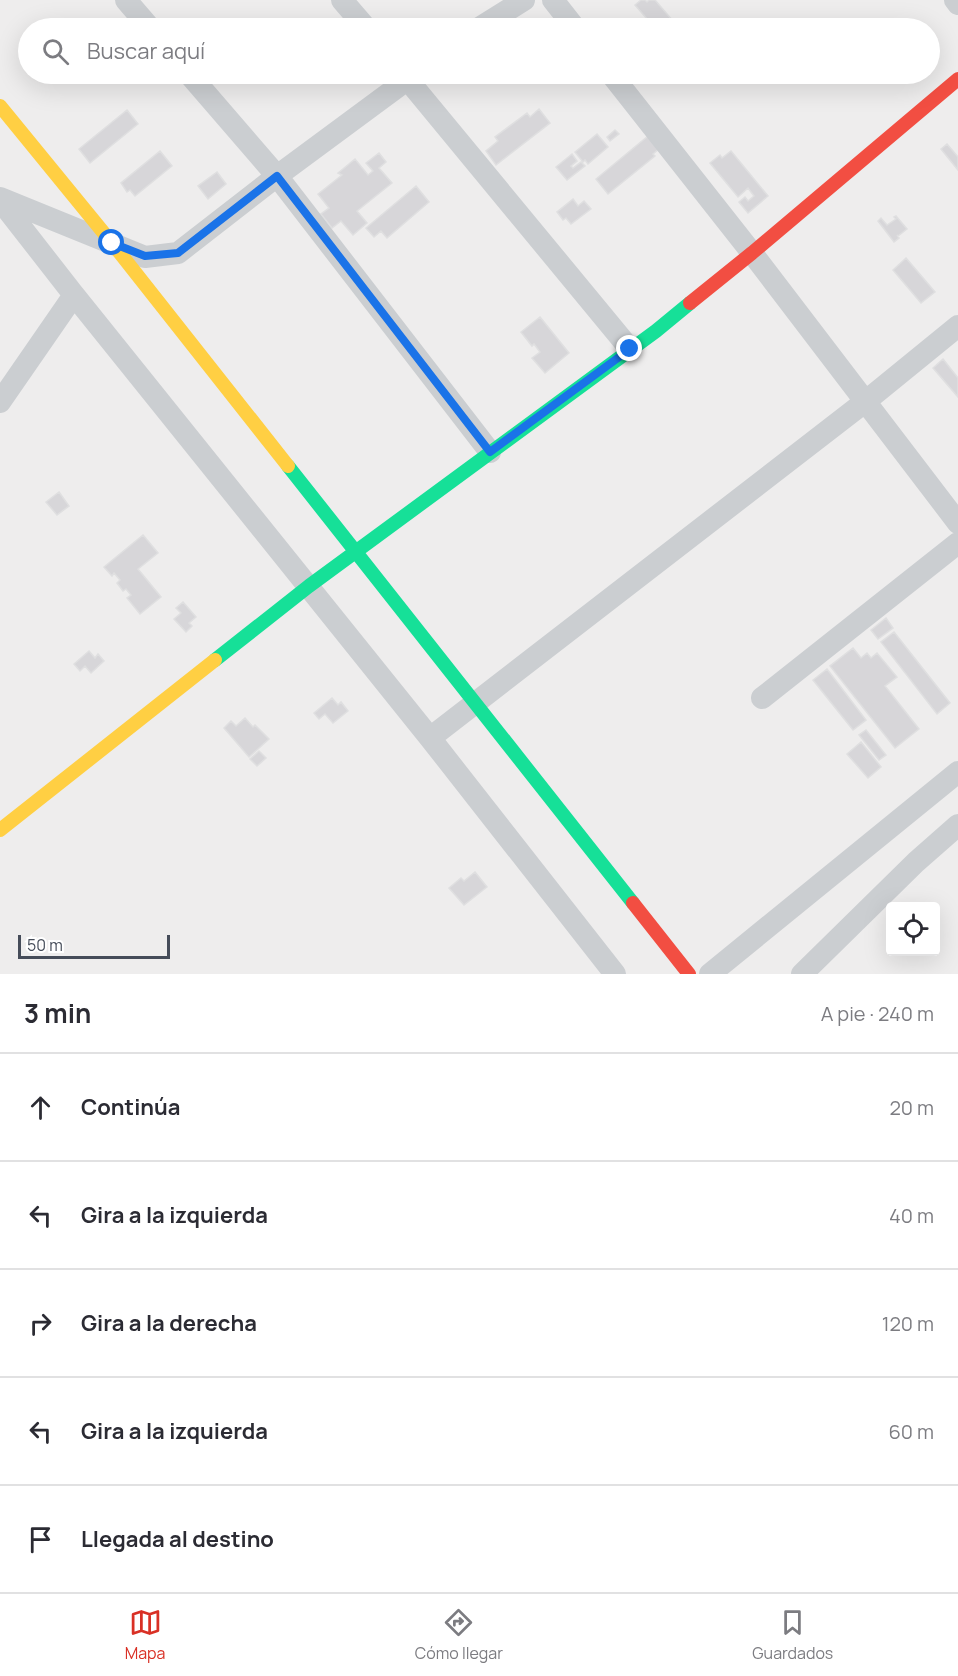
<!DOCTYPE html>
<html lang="es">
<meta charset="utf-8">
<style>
:root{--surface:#fff;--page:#f2f2f3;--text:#2b2b33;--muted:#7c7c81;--line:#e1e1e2;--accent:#d93025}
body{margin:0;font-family:Manrope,sans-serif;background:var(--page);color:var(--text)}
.controls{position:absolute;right:18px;bottom:18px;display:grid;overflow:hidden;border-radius:6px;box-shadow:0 6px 24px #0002}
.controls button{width:54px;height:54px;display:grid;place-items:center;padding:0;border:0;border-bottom:2px solid var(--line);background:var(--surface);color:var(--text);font:30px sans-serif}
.scale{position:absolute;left:18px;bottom:15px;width:152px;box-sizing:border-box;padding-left:6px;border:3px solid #454c59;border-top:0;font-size:16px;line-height:21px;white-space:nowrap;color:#454c59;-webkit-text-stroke:4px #fff;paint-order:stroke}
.stop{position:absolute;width:18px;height:18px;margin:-14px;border:4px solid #1a73e8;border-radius:50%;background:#fff}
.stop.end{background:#1a73e8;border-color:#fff;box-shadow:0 2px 6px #0008}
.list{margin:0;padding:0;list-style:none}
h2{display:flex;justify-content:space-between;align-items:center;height:78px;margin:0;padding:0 24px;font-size:26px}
h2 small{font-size:20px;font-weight:400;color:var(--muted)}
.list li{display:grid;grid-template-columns:39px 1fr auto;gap:18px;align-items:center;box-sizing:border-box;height:108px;padding:0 24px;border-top:2px solid var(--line)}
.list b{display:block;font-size:22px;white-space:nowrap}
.list em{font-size:20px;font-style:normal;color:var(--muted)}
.icon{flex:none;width:33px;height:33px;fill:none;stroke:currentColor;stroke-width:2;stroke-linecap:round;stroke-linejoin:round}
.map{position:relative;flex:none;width:958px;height:974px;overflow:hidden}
.search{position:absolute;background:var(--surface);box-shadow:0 6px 24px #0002;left:18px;right:18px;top:18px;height:66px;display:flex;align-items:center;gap:15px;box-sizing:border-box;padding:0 21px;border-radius:33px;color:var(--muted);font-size:22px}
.sheet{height:618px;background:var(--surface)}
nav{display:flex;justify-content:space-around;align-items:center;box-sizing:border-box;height:84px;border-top:2px solid var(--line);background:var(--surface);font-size:16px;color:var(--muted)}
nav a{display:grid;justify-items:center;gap:3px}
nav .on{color:var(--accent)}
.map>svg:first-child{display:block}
.building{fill:#d7d6d9;stroke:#dfdfe0;stroke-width:1.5}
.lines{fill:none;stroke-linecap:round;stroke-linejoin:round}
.street{stroke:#cbced1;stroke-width:22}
.fast{stroke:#16e098;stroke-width:14}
.slow{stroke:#ffcf43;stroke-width:14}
.jam{stroke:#f24e42;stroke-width:14}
.route{stroke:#1a73e8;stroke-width:8}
</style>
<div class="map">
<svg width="958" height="974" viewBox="0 0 958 974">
<rect width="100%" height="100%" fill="#eeeded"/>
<path class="building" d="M641,0h4l2,2 2,-2h6l24,28h-24l-20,-23z
M539,109l11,14 -54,42 -10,-14 12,-10 -3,-4 32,-24 3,4z
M127,110l11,14 -48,39 -11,-14z
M615,130l4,4 -9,7 -3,-4z
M597,134l11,13 -20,17 -3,-4 -2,2 -8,-10z
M648,136l11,13 -6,5 2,2 -47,38 -12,-15z
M947,144l11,13v13l-17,-21z
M160,151l12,15 -37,30 -5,-6 -3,2 -6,-9z
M731,151l37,45 -20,17 -9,-11 6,-5 3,4 6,-5 -6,-8 -10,9 -28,-34 10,-8 2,3z
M379,153l7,9 -7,6 13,15 -35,28 10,12 -14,12 -12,-14 -9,7 -11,-14 8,-6 -11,-14 24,-19 -4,-2 17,-14 13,16 5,-4 -7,-8z
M572,154l5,7 -6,5 2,2 8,-6 4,4 -18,14 -11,-13z
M217,172l9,12 -18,15 -10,-13z
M416,186l13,16 -42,36 -6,-7 -7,6 -8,-9z
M573,199l5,7 6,-5 7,8 -20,15 -5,-6 -3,2 -6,-8z
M896,216l11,13 -9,7 -1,-1 2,3 -5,4 -16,-21 3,-3 6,7 9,-6 -2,-2z
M906,258l29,34 -14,11 -28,-33z
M540,317l29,36 -24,20 -13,-15 8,-6 -6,-8 -2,2 -11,-14z
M943,359l15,19v19l-25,-29z
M59,492l10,14 -12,9 -11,-13z
M143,535l15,18 -20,16 23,28 -21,17 -13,-16 4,-3 -5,-6 -3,2 -6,-8 3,-3 -6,-7 -2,3 -8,-9z
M183,602l13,15 -7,6 3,3 -6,6 -12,-13 7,-6 -5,-5z
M886,618l7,10 -15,11 -7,-9z
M894,632l56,71 -13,11 -56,-72z
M853,648l8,10 6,-5 4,5 6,-5 20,24 -12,9 34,43 -24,19 -65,-82z
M89,651l6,7 3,-4 6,7 -13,12 -6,-7 -5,5 -6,-7z
M827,669l39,51 -13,10 -40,-50z
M332,698l6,7 3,-3 7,9 -15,12 -8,-9 -6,5 -5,-6z
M245,718l8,9 2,-2 14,14 -20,18 -25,-29 7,-7 5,5z
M866,730l20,25 -7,5 -20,-25z
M861,742l20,25 -13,11 -21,-24z
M259,751l7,7 -9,8 -7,-7z
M475,872l12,15 -23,18 -15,-17 12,-10 3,3z"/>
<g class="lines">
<path class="street" d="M126,0l24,28
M342,0l24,28
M553,0l22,28
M955,0l3,4
M479,28l45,-28
M189,74l88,102 213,276
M403,74l227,275
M611,74l141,179 206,270
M0,198l145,59 33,-4 99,-77 138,-102
M0,200l74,95 -74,107
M74,295l356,443 185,236
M762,698l196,-155
M430,738l436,-337 92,-75
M710,974l248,-202
M802,974l114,-112 42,-37"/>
<path class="fast" d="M288,466l345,437
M215,660l94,-74 347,-255 34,-28"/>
<path class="slow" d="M0,106l112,137 176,223
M0,830l215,-170"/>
<path class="jam" d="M690,303l62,-50 206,-174
M633,903l56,71"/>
</g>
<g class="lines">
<path class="route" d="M112,243l33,13 33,-3 99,-77 213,276 140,-103"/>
</g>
</svg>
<div class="controls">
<button><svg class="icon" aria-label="locate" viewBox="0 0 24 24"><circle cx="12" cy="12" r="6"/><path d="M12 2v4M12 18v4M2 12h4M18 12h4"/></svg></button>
</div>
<div class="scale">50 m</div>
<div class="stop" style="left:112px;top:243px"></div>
<div class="stop end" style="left:630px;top:349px"></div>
<div class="search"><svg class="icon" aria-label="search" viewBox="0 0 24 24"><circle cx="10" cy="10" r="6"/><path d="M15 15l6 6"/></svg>Buscar aquí</div>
</div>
<section class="sheet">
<h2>3 min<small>A pie · 240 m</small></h2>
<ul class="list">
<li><svg class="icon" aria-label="ahead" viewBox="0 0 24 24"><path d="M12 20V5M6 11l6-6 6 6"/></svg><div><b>Continúa</b></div><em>20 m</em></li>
<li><svg class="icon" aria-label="left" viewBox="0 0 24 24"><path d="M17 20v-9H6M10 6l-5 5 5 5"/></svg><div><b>Gira a la izquierda</b></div><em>40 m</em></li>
<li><svg class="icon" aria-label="right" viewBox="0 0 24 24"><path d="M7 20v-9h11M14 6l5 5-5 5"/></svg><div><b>Gira a la derecha</b></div><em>120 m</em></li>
<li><svg class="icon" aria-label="left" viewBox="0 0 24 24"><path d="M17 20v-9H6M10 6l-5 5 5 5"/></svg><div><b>Gira a la izquierda</b></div><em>60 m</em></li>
<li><svg class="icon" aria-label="arrive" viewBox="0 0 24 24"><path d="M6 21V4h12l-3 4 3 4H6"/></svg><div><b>Llegada al destino</b></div></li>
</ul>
</section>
<nav>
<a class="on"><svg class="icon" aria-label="map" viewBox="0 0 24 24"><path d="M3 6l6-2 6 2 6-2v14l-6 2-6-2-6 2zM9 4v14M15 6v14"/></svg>Mapa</a>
<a><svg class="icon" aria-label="directions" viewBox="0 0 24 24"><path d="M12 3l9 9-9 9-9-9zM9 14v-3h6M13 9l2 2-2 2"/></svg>Cómo llegar</a>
<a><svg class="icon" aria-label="saved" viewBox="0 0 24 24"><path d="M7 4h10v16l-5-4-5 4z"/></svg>Guardados</a>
</nav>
